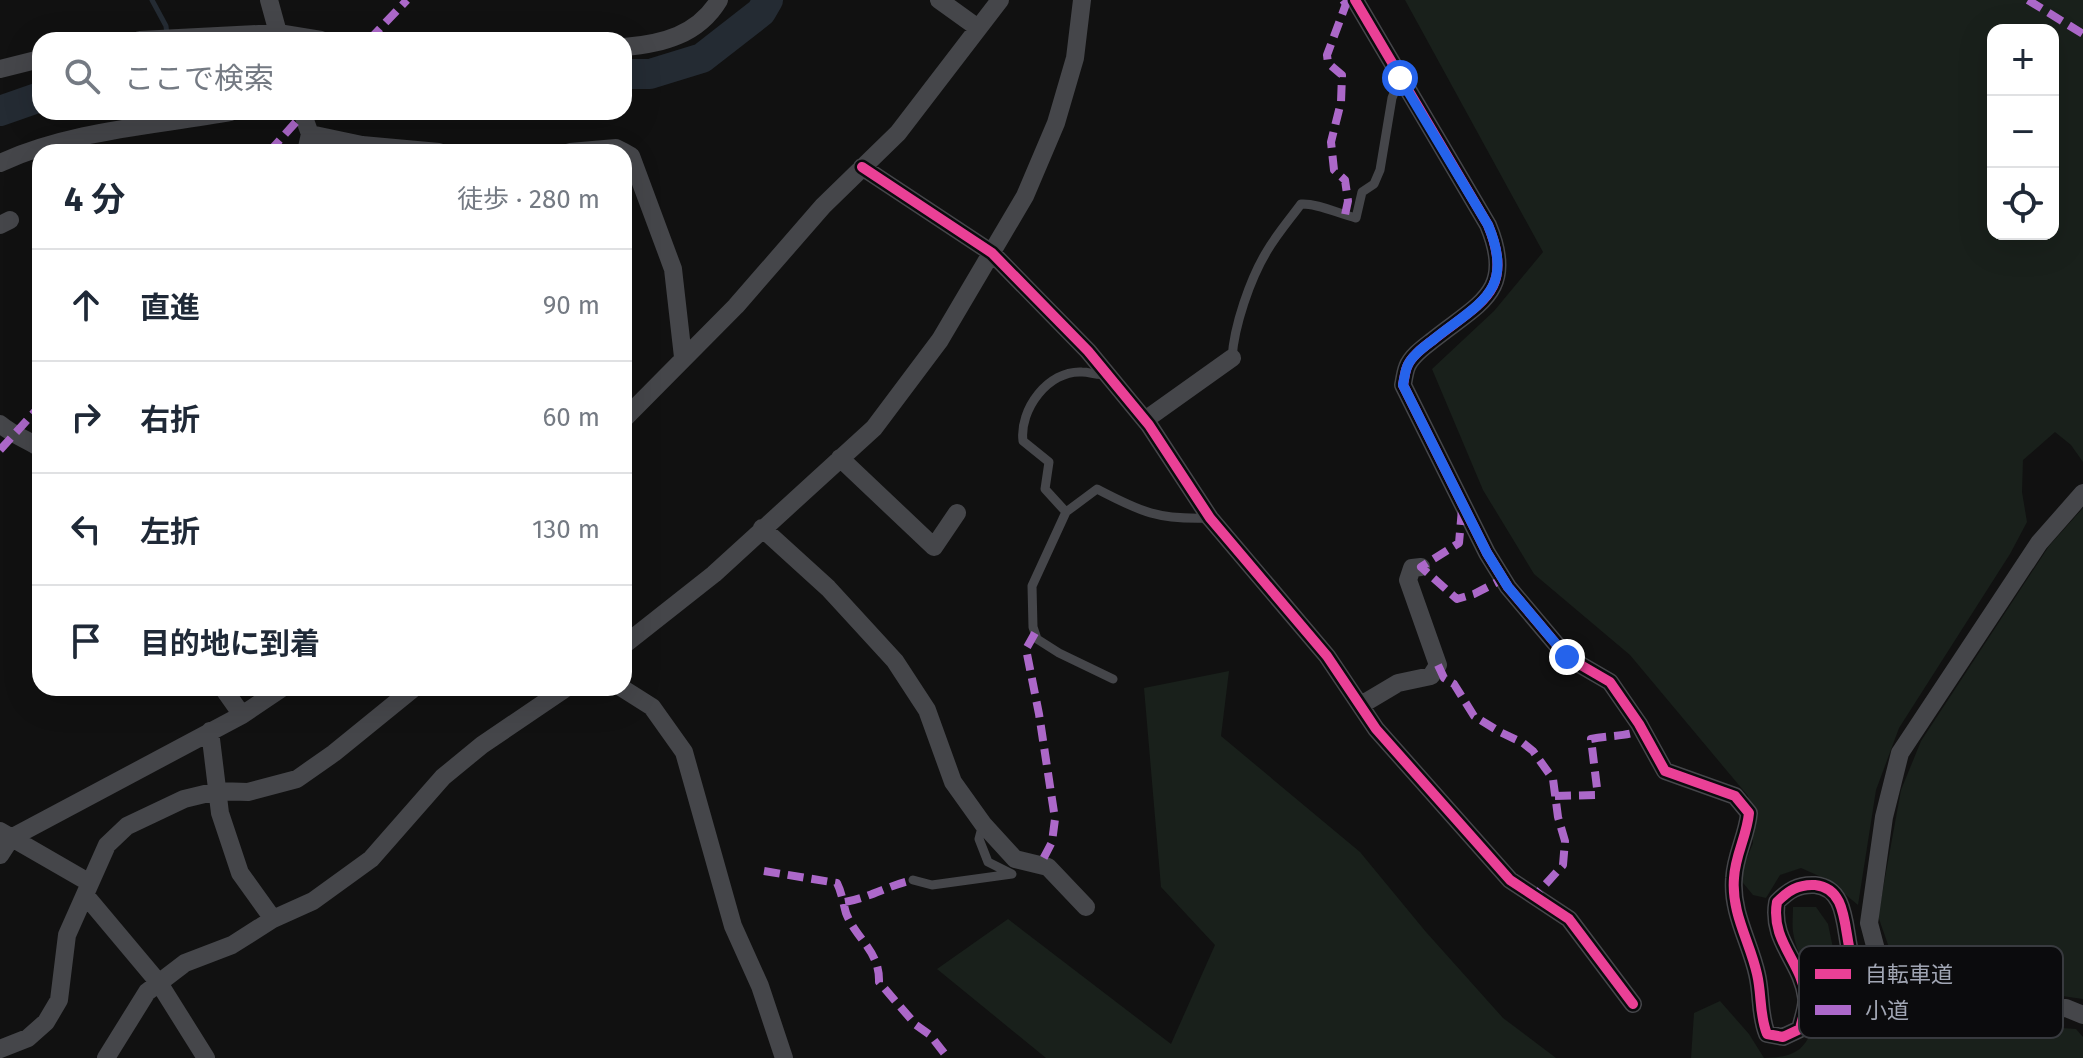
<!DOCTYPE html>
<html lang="ja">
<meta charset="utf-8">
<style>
:root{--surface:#fff;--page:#f6f6f7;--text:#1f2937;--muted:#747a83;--line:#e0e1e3}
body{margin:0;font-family:"Fira Sans","Noto Sans JP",sans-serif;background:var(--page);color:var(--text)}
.controls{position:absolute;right:24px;top:24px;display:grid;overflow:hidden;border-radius:16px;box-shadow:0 8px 32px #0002}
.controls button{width:72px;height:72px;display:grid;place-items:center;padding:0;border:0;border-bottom:2px solid var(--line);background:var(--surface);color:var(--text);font:40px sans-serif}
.stop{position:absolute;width:24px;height:24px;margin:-18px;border:6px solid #2563eb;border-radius:50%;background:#fff}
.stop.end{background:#2563eb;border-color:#fff;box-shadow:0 2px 8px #0008}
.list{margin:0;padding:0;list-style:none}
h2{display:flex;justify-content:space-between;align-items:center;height:104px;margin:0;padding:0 32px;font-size:34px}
h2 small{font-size:26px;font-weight:400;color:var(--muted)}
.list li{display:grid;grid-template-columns:52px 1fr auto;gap:24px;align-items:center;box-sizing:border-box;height:112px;padding:0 32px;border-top:2px solid var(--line)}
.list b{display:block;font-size:30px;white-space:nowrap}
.list em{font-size:26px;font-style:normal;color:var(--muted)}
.icon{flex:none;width:44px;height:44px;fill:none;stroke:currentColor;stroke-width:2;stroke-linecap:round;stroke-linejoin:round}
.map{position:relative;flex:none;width:2083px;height:1058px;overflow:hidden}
.search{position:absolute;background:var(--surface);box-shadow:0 8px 32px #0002;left:32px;top:32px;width:600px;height:88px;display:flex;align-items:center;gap:20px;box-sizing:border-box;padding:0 28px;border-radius:24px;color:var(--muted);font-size:30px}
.panel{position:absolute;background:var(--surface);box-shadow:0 8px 32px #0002;left:32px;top:144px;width:600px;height:552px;border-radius:24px}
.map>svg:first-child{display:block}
.green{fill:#19201b;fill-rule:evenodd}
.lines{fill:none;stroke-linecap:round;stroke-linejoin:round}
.stream{stroke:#242b33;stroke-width:5}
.river{stroke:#242b33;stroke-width:30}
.service{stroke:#45464a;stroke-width:9}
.minor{stroke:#45464a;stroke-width:18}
.quiet{stroke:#ac68c9;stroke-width:8;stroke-dasharray:16 8;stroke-linecap:butt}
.cycleway-casing{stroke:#0b0b0d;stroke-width:15}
.cycleway{stroke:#ea4096;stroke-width:10}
.route{stroke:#2563eb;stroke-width:10}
.key{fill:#0b0b0d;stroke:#383a3f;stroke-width:2}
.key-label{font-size:22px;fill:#a1a6b4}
</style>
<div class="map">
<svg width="2083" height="1058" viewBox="0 0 2083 1058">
<rect width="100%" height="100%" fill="#111"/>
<path class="green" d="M1405,0h678v462l-12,-17 -16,-13 -32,28 -1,32 5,30 -17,32 -111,174 -23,62 -18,115 -30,-25 -27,-12 -21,7 -14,23 -13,-3 -14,-17 14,-35 -5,-47 -118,-141 -96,-81 -51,-84 -51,-121 62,-58 49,-59zM1993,30h60v204h-60z
M2083,508v491l-28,-4h-90l-41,-11 -31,-25 -15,-43 23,-126 20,-49 128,-195z
M1229,671l-8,65 139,116 66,80 77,86 53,40h-510l-109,-89 71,-50 163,125 44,-99 -54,-58 -17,-199z
M1793,907h23l12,17 9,43 21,36 30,11 78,12 44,-2 66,5 7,8v21h-392l3,-45 26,-12 29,33 15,24c20,-1 37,-2 46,-24 19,-49 -10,-60 -17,-102 -1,-7 0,-17 0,-25z"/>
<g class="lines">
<path class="stream" d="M152,0l14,26 1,9"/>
<path class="river" d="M624,74h26l52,-16 59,-46 7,-12
M0,111l40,-14"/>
<path class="service" d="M1232,358c2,-32 18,-79 35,-107 10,-17 23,-32 34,-47 16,-1 38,10 55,14l6,-26 12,-8 6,-14 12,-72 8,-20
M1066,512l-21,-23 4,-27 -26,-21c-4,-31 25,-71 59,-69 9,0 15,4 25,2
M1113,679l-54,-26 -22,-14 -4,-12 -1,-41 34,-74 31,-23c44,23 61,31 113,29
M913,880l19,5 80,-11 -24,-12 -9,-23 4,-15"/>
<path class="minor" d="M269,0l11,40
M939,0l39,28
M1355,0l133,225c28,67 -9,78 -55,115 -9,7 -22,16 -26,27 -2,5 -3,13 -4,18l84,168 21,34 59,70 43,25 29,42 26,47 70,25 14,17c-2,23 -14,42 -15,65 -3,35 16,64 23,96 5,21 2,40 10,60l16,3 17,-8c2,-10 7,-22 6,-31 -4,-36 -36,-57 -29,-96 11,-11 21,-18 38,-17 41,4 24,66 45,89 12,12 26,10 41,11
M140,40l138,-7 43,7
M624,47c38,-3 74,-12 95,-47
M0,69l40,-10
M302,112l8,22 -4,18
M310,134l52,11 77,7
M570,152l46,-4 8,4
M624,152l7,4 42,113 10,88
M0,163c72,-33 154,-37 231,-51
M862,167l130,86 96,98 61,74 61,93 117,138 49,73 134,151 59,39 64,85
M0,225l10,-5
M624,419l112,-113 87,-100 75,-73 102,-133
M1145,420l87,-62
M0,424c13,11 26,15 40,24
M840,458l94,89 23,-34
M2083,493l-44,50 -139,210 -16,64 -15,106 10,38 22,24 16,10 31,12 26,5 92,-4 17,7
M762,528l66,60 67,73 32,49 26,72 30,42 32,35 33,8 38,40
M624,645l90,-71 160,-146 66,-88 85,-144 31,-73 19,-65 7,-58
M223,688l19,27
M622,688l30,19 32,45 49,174 27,60 24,72
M1361,705l37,-22 33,-7 7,-11 -30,-85 4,-12 9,-1
M210,731l10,82 20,60 33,46
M0,831l90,52
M0,855l11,-17 231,-123 40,-27
M86,896l73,87 47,75
M0,1049l28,-11 18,-16 13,-22 8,-65 40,-90 20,-19 57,-27 33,-8 31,1 49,-13 37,-26 80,-65
M106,1058l41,-66 38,-29 47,-18 41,-26 40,-18 58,-42 72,-82 39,-32 84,-57"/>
<path class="quiet" d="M1343,0l3,4 -19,51 1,8 14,12 -1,27 -10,40 3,28 11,10 3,21 -3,14
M2028,0l55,34
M369,40l38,-40
M269,152l36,-40
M0,450l40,-44
M1462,509l-3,34 -38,24 36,32 17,-5 29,-15
M1035,633l-9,16 13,65 16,105 -3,23 -12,23
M1438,665l6,13 10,6 20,32 26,16 23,11 10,8 20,28 5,38 7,24 -2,24 -28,31
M1555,796l40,-1 2,-7 -6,-49c18,-4 34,-2 51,-9
M764,871l73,12c5,10 6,20 9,30 10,26 34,38 33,69l37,43 14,10 18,23
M845,902c24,-4 44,-17 68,-22"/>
<defs>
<path id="cycleway" d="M1355,0l133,225c28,67 -9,78 -55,115 -9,7 -22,16 -26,27 -2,5 -3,13 -4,18l84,168 21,34 59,70 43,25 29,42 26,47 70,25 14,17c-2,23 -14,42 -15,65 -3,35 16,64 23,96 5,21 2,40 10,60l16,3 17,-8c2,-10 7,-22 6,-31 -4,-36 -36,-57 -29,-96 11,-11 21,-18 38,-17 41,4 24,66 45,89 12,12 26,10 41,11
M862,167l130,86 96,98 61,74 61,93 117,138 49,73 134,151 59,39 64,85"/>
</defs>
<use href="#cycleway" class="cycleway-casing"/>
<use href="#cycleway" class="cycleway"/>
</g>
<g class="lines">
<path class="route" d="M1400,78l88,147c28,66 -9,78 -55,115 -9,7 -22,16 -26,27 -2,5 -3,13 -4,18l84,168 21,34 59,70"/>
</g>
<rect x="1799" y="946" width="264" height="92" rx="12" class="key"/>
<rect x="1815" y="969" width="36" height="10" fill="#ea4096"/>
<rect x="1815" y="1005" width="36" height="10" fill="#ac68c9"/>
<g class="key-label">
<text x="1865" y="982">自転車道</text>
<text x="1865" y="1018">小道</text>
</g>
</svg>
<div class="controls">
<button>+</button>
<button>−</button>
<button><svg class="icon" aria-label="locate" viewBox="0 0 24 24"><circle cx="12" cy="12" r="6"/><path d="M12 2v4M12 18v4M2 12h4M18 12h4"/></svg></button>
</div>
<div class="stop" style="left:1400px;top:78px"></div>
<div class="stop end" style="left:1567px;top:657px"></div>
<div class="search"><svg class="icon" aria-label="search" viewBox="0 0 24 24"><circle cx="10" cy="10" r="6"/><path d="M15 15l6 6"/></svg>ここで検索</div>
<section class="panel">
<h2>4 分<small>徒歩 · 280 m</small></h2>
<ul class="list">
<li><svg class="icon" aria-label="ahead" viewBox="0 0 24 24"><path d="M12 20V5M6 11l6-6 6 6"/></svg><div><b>直進</b></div><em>90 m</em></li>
<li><svg class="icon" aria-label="right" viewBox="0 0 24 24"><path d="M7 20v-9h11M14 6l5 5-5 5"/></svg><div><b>右折</b></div><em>60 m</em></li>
<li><svg class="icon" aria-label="left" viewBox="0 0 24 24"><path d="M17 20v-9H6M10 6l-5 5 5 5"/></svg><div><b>左折</b></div><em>130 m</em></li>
<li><svg class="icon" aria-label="arrive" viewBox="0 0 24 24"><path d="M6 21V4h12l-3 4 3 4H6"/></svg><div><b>目的地に到着</b></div></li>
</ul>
</section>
</div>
